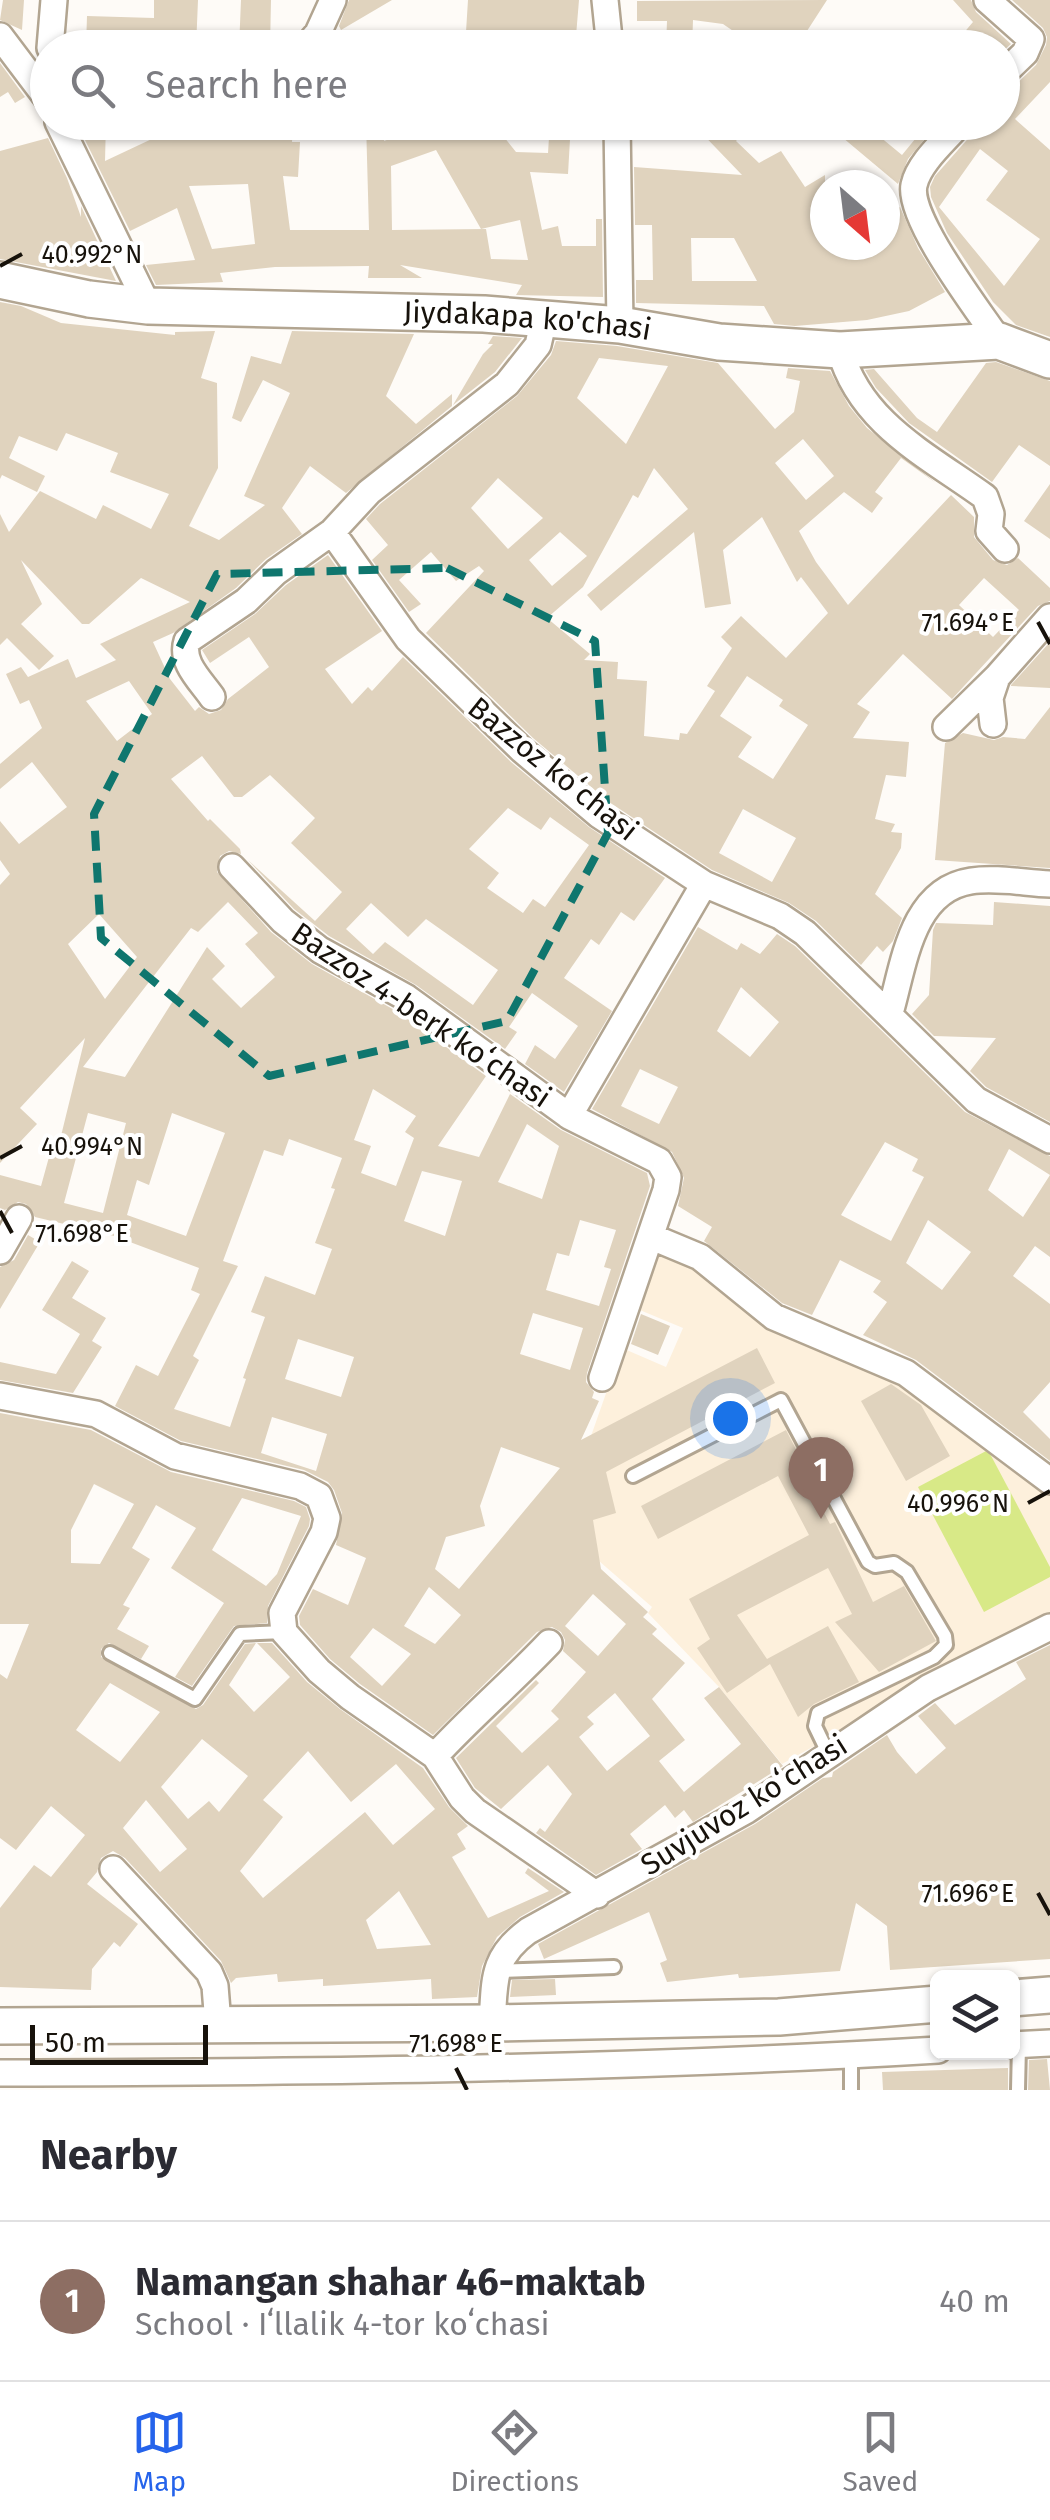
<!DOCTYPE html>
<meta charset="utf-8">
<style>
:root{--surface:#fff;--page:#f7f7f7;--text:#2b2b33;--muted:#7c7c81;--line:#e1e1e2;--accent:#2563eb}
body{margin:0;font-family:"Fira Sans",sans-serif;background:var(--page);color:var(--text)}
.controls{position:absolute;right:30px;bottom:30px;display:grid;overflow:hidden;border-radius:15px;box-shadow:0 2px 8px #0004}
.controls button{width:90px;height:90px;display:grid;place-items:center;padding:0;border:0;border-bottom:2px solid var(--line);background:var(--surface);color:var(--text);font:50px sans-serif}
.compass{position:absolute;left:810px;top:170px;width:90px;height:90px;border-radius:50%;background:var(--surface);box-shadow:0 2px 8px #0004;rotate:152deg}
.scale{position:absolute;left:30px;bottom:25px;width:178px;box-sizing:border-box;padding-left:10px;border:5px solid #17120b;border-top:0;font-size:28px;line-height:35px;white-space:nowrap;color:#17120b;-webkit-text-stroke:8px #fff;paint-order:stroke}
.you{position:absolute;left:730px;top:1418px;width:35px;height:35px;margin:-25px;border:8px solid #fff;border-radius:50%;background:#1a73e8;box-shadow:0 0 0 15px #1a73e833}
.badge{display:grid;place-items:center;width:65px;height:65px;border-radius:50%;background:var(--accent);color:#fff;font-size:32px;font-weight:700}
.pin{position:absolute;translate:-50% -82px;filter:drop-shadow(0 2px 5px #0008)}
.pin::after{content:'';position:absolute;top:52px;width:35px;height:30px;background:inherit;clip-path:polygon(0 0,100% 0,50% 100%)}
.list{margin:0;padding:0;list-style:none}
h2{display:flex;justify-content:space-between;align-items:center;height:130px;margin:0;padding:0 40px;font-size:42px}
h2 small{font-size:32px;font-weight:400;color:var(--muted)}
.list li{display:grid;grid-template-columns:65px 1fr auto;gap:30px;align-items:center;box-sizing:border-box;height:160px;padding:0 40px;border-top:2px solid var(--line)}
.list b{display:block;font-size:38px;white-space:nowrap}
.list p{margin:0;font-size:32px;white-space:nowrap;color:var(--muted)}
.list em{font-size:32px;font-style:normal;color:var(--muted)}
.icon{flex:none;width:55px;height:55px;fill:none;stroke:currentColor;stroke-width:2;stroke-linecap:round;stroke-linejoin:round}
.map{position:relative;flex:none;width:1050px;height:2090px;overflow:hidden}
.search{position:absolute;background:var(--surface);box-shadow:0 2px 8px #0004;left:30px;right:30px;top:30px;height:110px;display:flex;align-items:center;gap:25px;box-sizing:border-box;padding:0 35px;border-radius:55px;color:var(--muted);font-size:38px}
.sheet{height:290px;background:var(--surface)}
nav{display:flex;justify-content:space-around;align-items:center;box-sizing:border-box;height:140px;border-top:2px solid var(--line);background:var(--surface);font-size:28px;color:var(--muted)}
nav a{display:grid;justify-items:center;gap:5px}
nav .on{color:var(--accent)}
.map>svg:first-child{display:block}
.education{fill:#fdf0dc}
.green{fill:#d8e987}
.building{fill:#e0d3be;fill-rule:evenodd}
.lines{fill:none;stroke-linecap:round;stroke-linejoin:round}
.lane-casing{stroke:#b2a591;stroke-width:18}
.street-casing{stroke:#b2a591;stroke-width:30}
.secondary-casing{stroke:#b2a591;stroke-width:40}
.lane{stroke:#fff;stroke-width:12}
.street{stroke:#fff;stroke-width:25}
.secondary{stroke:#fff;stroke-width:35}
.marked{fill:none;stroke:#0f766e;stroke-width:8;stroke-dasharray:20 12;stroke-linejoin:round}
.ticks{fill:none;stroke:#17120b;stroke-width:4}
.labels{text-anchor:middle;stroke-width:8;stroke-linejoin:round;paint-order:stroke}
.street-label{font-size:30px;fill:#17120b;stroke:#fff}
.ticks-label{font-size:25px;text-anchor:middle;fill:#17120b;stroke:#fff;stroke-width:8;stroke-linejoin:round;paint-order:stroke}
</style>
<div class="map">
<svg width="1050" height="2090" viewBox="0 0 1050 2090">
<rect width="100%" height="100%" fill="#fefbf7"/>
<path class="education" d="M657,1246l248,130 122,97 23,22v120l-268,149 -63,-77 -71,-74 4,-6 -53,-46 -11,-70 3,-55 31,-88 44,19 17,-39 -48,-20z"/>
<path class="green" d="M988,1450l62,117v10l-66,35 -66,-125z"/>
<path class="building" d="M3,0h21l-2,30 -22,-10z
M154,0h44l-2,48h-110l1,-32 67,2z
M241,0h30l-1,48h-31z
M349,0h43l-51,30 -2,-4z
M468,0h111l-4,48h-110z
M827,0l-31,48h-38l-35,-24 -30,-4 -1,28h-26l1,-27h-30v-20z
M953,0h18l5,12 35,32 -9,8v-4h-51l22,-26z
M1012,0h38v82l-35,37 35,31v187l-34,-12 -23,-23 -46,-69 -16,-36 -1,-10 5,-11 38,-43 4,-11h25v-31l11,-4 23,-22 10,-20 1,-8 -4,-9zM980,149l28,22 -22,29 54,39 -36,47 -65,-79z
M0,63l25,34 -10,6 -7,-11 -8,5z
M83,122h23l-1,39 51,-24 1,-15 95,5v-5h41l-1,20h8l-2,35 -15,-1 7,54h79l-3,-108h19l-1,19 33,-12 4,8 24,-15h47l24,30 32,1 2,-31h21l-3,52 -38,-2 12,58 16,-4 4,20h34v-27h6l1,78 -87,-2 6,-10 -122,-20 22,13h-54l1,-12 -94,1 -55,6 3,9 -67,3 -10,-20 49,-5 -18,-52 -47,23 -47,-95zM436,150l45,79 39,-9 8,40 -37,-1 -5,-30 -94,1 -1,-64zM248,184l7,60 -43,5 -23,-63z
M691,122h61l-16,19 23,22 22,-12 24,36 20,-12v70h60v-30l15,-8 18,41 27,44 -36,19 -42,9 -72,6 -21,-2 -10,-18 -128,-3v-23h17l-1,-55h-17l-1,-58 108,8zM691,238h43l23,43h-65z
M824,122h38l40,33 27,-33h10l-31,37 -10,25z
M48,138l19,40 14,39v-11l35,75 -116,-22v-108z
M0,302l21,4 40,17 114,12v-3l40,-1 -14,47 16,5 1,85 -29,58 30,14 46,-35 -21,-9 46,-103 -27,-13 -22,42 -9,-4 19,-62 30,8 11,-33 122,3 -28,62 30,28 36,-30v12l-106,87 -36,-27 -28,42 20,26 -36,25 -30,29 -63,45 -20,9 17,37 25,32 4,-4 10,7 12,-4 7,-11 41,-32 -20,-30 -39,26 -8,-13 53,-36 31,-29 42,-30 54,76 -57,38 27,35 16,-17 4,4 31,-34 108,105 78,65 76,51 -31,43 -13,-9 -22,33 -8,-6 -27,39 48,33 -48,81 -39,-28 10,-19 20,14 23,-33 -46,-33 -23,34 8,5 -12,17 -89,-64 -87,-49 -35,-27 -46,-49 67,61 27,-29 -51,-49 24,-25 -45,-43 -28,22h-8l-32,-41 -31,23 37,42 2,-2 30,30 1,5 -12,-3 -9,5 -3,16 54,60 41,32 86,48 88,64 -48,70 41,11 31,-63 51,36 86,43 3,13 -63,187 -1,9 8,10 -2,6 7,3 -18,39 176,-92 18,35 -169,89 10,41 -23,7 8,49 47,43 -5,5 14,12 -5,5 33,29 -33,36 33,41 -26,21 25,31 57,-48 -37,-46 15,-11 64,79 -90,56 -9,-12 -9,8 -10,-13 -35,29 12,15 -46,26 -60,-42 4,-5 5,4 27,-38 -24,-29 -47,44 -26,-21 -19,-30 80,-78 3,3 -43,43 26,27 37,-34 -8,-8 35,-39 -23,-21 2,-11 -4,-8 -9,-5 -15,5 -104,103 -73,-51 -30,-25 -30,-34 -1,-9 14,-27 35,16 18,-47 -30,-13 6,-32 -8,-23 -6,-8 -24,-12 -123,-29 -66,-35 21,-41 22,11 42,-82 -9,-4 8,-22 -85,-32 -79,-19 -9,-13 -8,-2 -13,8 -5,-2v-33l41,11 13,-47 5,5 26,-106 -65,70 17,16 -37,39v-278l10,-11 -10,-14v-39l19,23 48,-37 -35,-45 -32,27v-25l42,-36 -13,-28 -9,4 -14,-30 15,-7 7,10 40,-18 8,19 40,-18 -16,-16 90,-42 -49,-24 -52,46h-7l-61,-64 21,44 -21,20 33,32 -15,14 -32,-32 -7,7v-131l9,18 31,-41 56,28 7,-14 48,24 18,-35 -59,-22 8,-19 -52,-20 -9,18 -38,-15 -10,22 36,18 -8,16 -35,-17 -2,4zM129,681l23,33 -35,27 -31,-40zM508,808l33,22 9,-13 39,28 -44,62 -12,-8 -10,14 -36,-25 12,-15 -30,-24zM228,902l30,31 -13,11 30,33 -34,31 -29,-29 13,-13 -18,-19 -82,130 -42,-10 108,-139 7,4zM371,903l37,34 18,-18 72,51 -25,35 -88,-63 -12,12 -27,-25zM99,914l38,43 -32,42 -37,-55zM373,1089l43,27 -11,16 9,6 -18,48 -35,-13 10,-27 -17,-6zM88,1113l38,10 -23,90 -39,-10zM172,1113l53,20 -39,103 -59,-21 10,-35 12,5zM527,1124l32,22 -17,53 -44,-17zM289,1139l53,19 -11,30 4,1 -20,54 17,6 -17,46 -50,-19 -14,36 14,5 -22,61 3,1 -16,48 -56,-18 25,-49 -6,-4 45,-90 -15,-5 41,-111 19,6zM422,1171l40,10 -17,55 -41,-15zM580,1220l36,10 -12,37 7,2 -12,37 -53,-16 11,-37 12,3zM533,1313l50,15 -13,42 -50,-16zM298,1339l56,18 -13,40 -56,-18zM272,1417l55,17 -11,37 -55,-18zM501,1447l59,21 -101,121 -24,-20 11,-32 39,-11 -5,-20zM429,1587l32,28 -26,29 -31,-18zM593,1594l33,30 -28,32 -33,-30zM373,1628l38,26 -29,32 -32,-29zM615,1693l35,43 -43,35 -28,-34 15,-13 -7,-7z
M493,336l29,2 -27,34 -42,33 30,-51 10,-10h-5z
M556,341l61,5 101,17 57,66 19,-17 6,-31 -14,-3 2,-10 42,3 19,35 18,22 69,55 -35,-25 -26,34 8,6 -11,15 -28,-21 -45,39 17,31 32,43 103,-110 23,22v20l19,23 14,5 11,-7 32,30v13l-12,5 -86,93 -49,-45 -46,50 13,8 -17,26 56,4 -3,35 -20,-2 -11,44 20,5 -4,8 11,1 -1,15 -26,46 27,24 -9,23 -10,11 -6,-6 -16,19 -45,-44 -27,-18 -77,-33 -103,-68 -76,-64 -107,-105 58,-62 -5,-5 -23,15 -25,-29 -32,28 22,24 -12,8 -37,-52 16,-15 -22,-26 14,-15 137,-108 34,-41zM599,358l69,8 -42,78 -49,-46zM803,439l31,37 -28,24 -31,-37zM654,468l34,41 -101,86 14,16 93,-79 11,76 26,-4 -8,-54 39,-33 35,65 4,-5 27,36 -42,45 -45,-42 -20,21 11,11 -25,38 8,5 -28,43 -7,-1 -1,7 -35,-4 3,-55 -30,-2 1,-17 -34,-2 6,-6 -43,-36 36,-31 50,-92 5,3zM498,478l45,40 -35,31 -37,-41zM560,532l27,24 -35,30 -23,-26zM984,578l35,32 -26,27 -34,-32zM747,676l36,24 -4,6 29,19 -35,54 -35,-22 14,-20 -32,-21zM743,809l53,29 -24,44 -53,-29z
M996,362l54,19v85l-31,-21 -27,37 -83,-59 -33,-35 -11,-18 9,-1 43,49 20,14 49,-69z
M1050,484v55l-26,-18z
M1050,642v46l-39,-2v-1z
M1050,707v161l-115,-8 10,-117 18,-10 31,7 9,-3 22,2z
M994,902l56,4v216l-64,-35 -16,-16 26,-33 -62,-2 -22,-22 17,-19 4,-65 3,-7 57,2z
M698,927l39,23 4,-7 19,11 17,-20 18,12 170,166 85,44v101l-15,-11 -22,30 37,28v78l-27,30 27,27v22l-134,-101 -53,-25 24,-33 -14,-10 8,-11 -41,-21 -28,55 -30,-12 -78,-62 8,-14 -34,-21 6,-28 -12,-26 -80,-43zM741,987l38,35 -29,35 -33,-26zM640,1069l38,18 -19,37 -38,-18zM885,1142l33,17 -6,12 12,6 -33,64 -50,-26zM1009,1149l41,26 -27,42 -35,-27zM928,1220l43,32 -29,38 -36,-27z
M28,1235l12,7 -40,67v-42l14,-7z
M72,1261l17,10 -17,27 34,20 -14,23 10,6 -29,46 -73,-13v-18l56,12 24,-40 -38,-24z
M641,1314l29,12 -12,29 -27,-11z
M891,1384l30,21 29,51 -44,25 -45,-80z
M0,1413l91,17 80,42 123,29 12,6 4,12 -1,7 -41,80 -1,17 -33,3 -42,60 -17,-9 49,-74 -53,-35 25,-40 -40,-23 -24,43 18,11 -27,46 7,3 -13,21 32,17 -8,13 -32,-16 -8,6v8l95,52 7,-4 42,-61 11,-1 -27,42 25,27 36,-35 -33,-34h15l35,39 33,27 83,59 26,39 19,19 -11,8 9,15 -14,8 36,61 61,-27 -24,-18 3,-5 36,24 -44,25 -23,20 -15,29 -5,31 -45,2 -1,-20 -108,7v-7l-45,3 -1,-8 -41,4 -5,5 -10,-22 -96,-103 -12,-7 -12,7 -4,14 -10,12 51,40 -18,23 -6,-5 -22,27 -1,21 -91,-3v-79l34,-43 17,12 34,-42 -34,-29 -35,44 -16,-12v-164l7,5 22,-55h-29zM94,1484l40,20 -34,60 -29,-1v-33zM242,1498l59,18 -24,58 -11,12 -54,-36zM110,1683l50,29 -40,50 -44,-32zM202,1739l46,37 -29,36 -10,-11 -21,18 -27,-32zM308,1751l43,51 45,-38 39,45 -42,36 -28,-33 -102,86 -23,-27 43,-54 -20,-17zM146,1800l41,49 -27,23 -37,-44zM399,1891l32,54 -54,4 -11,-29z
M786,1430l17,33 -4,2 31,59 5,-2 38,80 31,-16 32,55 -57,31 -44,-50 17,-8 -24,-46 -91,47 30,44 61,-33 31,56 -45,22 -16,13 -28,-53 -43,29 -30,-45 13,-9 -21,-40 120,-64 -31,-59 -120,63 -17,-33z
M1050,1645v314l-160,11 -3,-44 -31,-23 -16,68 -101,7 -1,-4 -71,8 -7,-19 7,-3 -18,-48 -105,47 -6,-15 217,-120 68,-46 9,-1 1,-5 54,-37 10,17 19,22 30,-26 -28,-32 17,-13 20,22 71,-46 -10,-17z
M555,1979l1,16 -46,2 2,-17z
M1047,2059l3,31h-22l1,-30z
M1008,2068v22h-125l-1,-18z"/>
<g class="lines">
<defs>
<path id="lane" d="M633,1476l148,-76 87,162 7,4 19,-3 13,9 38,64 1,9 -12,12 -116,56 -3,13 13,27
M110,1653l85,46 45,-65 44,-2
M497,1971l117,-4
M851,2090v-35
M1018,2090l1,-45"/>
<path id="street" d="M605,0l5,48
M987,0l44,39 -6,14 -23,22
M0,36l46,61
M50,48l4,-48
M305,48l13,-15 15,-33
M58,122l90,184
M617,122l3,203
M961,122c-15,18 -42,40 -47,63 -7,33 65,126 85,156
M840,350c20,73 87,105 145,147l6,17 -2,17 16,18
M332,532l76,107 114,111 77,65 105,69 76,32 25,17 171,167 74,40
M212,697c-12,-17 -32,-35 -25,-56l59,-40 30,-29 56,-40 37,-40 138,-108 31,-39 6,-26
M993,724l-3,-26 7,-21 53,-60
M946,727l51,-50
M232,867l51,54 37,29 87,48 162,118 90,45 9,16 -2,13 -64,188
M890,1013c14,-48 21,-123 81,-132 25,-4 54,2 79,3
M569,1116l135,-232
M652,1237l48,20 74,60 132,56 144,108
M0,1251l19,-33
M0,1396l96,18 79,42 125,30 19,10 8,22 -3,14 -42,81 2,19 35,39 31,26 85,59 27,42 13,13 122,84
M435,1756c37,-40 77,-74 114,-113
M113,1869l96,103 6,14 3,38
M492,2023c3,-42 -1,-65 36,-92l219,-121 181,-122 122,-61
M1012,2045l38,-2
M0,2073c313,-1 625,-4 938,-23"/>
<g id="secondary">
<path id="s1" d="M0,280l89,19 59,7 336,8 136,11 99,17 121,8 159,-9 51,19"/>
<path d="M1012,1998l38,-3"/>
<path d="M0,2026l492,-3 287,-6 159,-13"/>
</g>
</defs>
<use href="#lane" class="lane-casing"/>
<use href="#street" class="street-casing"/>
<use href="#secondary" class="secondary-casing"/>
<use href="#lane" class="lane"/>
<use href="#street" class="street"/>
<use href="#secondary" class="secondary"/>
</g>
<path class="marked" d="M447,568l148,73 13,192 -101,188 -238,55 -168,-138 -7,-124 123,-240z"/>
<path class="ticks" d="M0,266l22,-12M1038,622l12,22M0,1158l22,-12M0,1211l12,22M1028,1503l22,-12M1038,1893l12,22M456,2068l11,22"/>
<g class="labels">
<g class="street-label">
<text dy="10" stroke="none"><textPath href="#s1" startOffset="530">Jiydakapa ko'chasi</textPath></text>
<text transform="translate(553 769) rotate(39)" y="10">Bazzoz koʻchasi</text>
<text transform="translate(421 1015) rotate(34)" y="10">Bazzoz 4-berk koʻchasi</text>
<text transform="translate(744 1805) rotate(-32)" y="10">Suvjuvoz koʻchasi</text>
</g>
</g>
<g class="ticks-label">
<text x="92" y="263">40.992°N</text>
<text x="968" y="631">71.694°E</text>
<text x="92" y="1155">40.994°N</text>
<text x="82" y="1242">71.698°E</text>
<text x="958" y="1512">40.996°N</text>
<text x="968" y="1902">71.696°E</text>
<text x="456" y="2052">71.698°E</text>
</g>
</svg>
<div class="controls">
<button><svg class="icon" aria-label="layers" viewBox="0 0 24 24"><path d="M12 4l9 5-9 5-9-5zM3 14l9 5 9-5"/></svg></button>
</div>
<svg class="compass" viewBox="-18 -18 36 36"><path d="M0-13l5 13h-10z" fill="#e53935"/><path d="M0 13l5-13h-10z" fill="#7c7c81"/></svg>
<div class="scale">50 m</div>
<div class="you"></div>
<div class="pin badge" style="left:821px;top:1519px;background:#8d6e63">1</div>
<div class="search"><svg class="icon" aria-label="search" viewBox="0 0 24 24"><circle cx="10" cy="10" r="6"/><path d="M15 15l6 6"/></svg>Search here</div>
</div>
<section class="sheet">
<h2>Nearby<small></small></h2>
<ul class="list">
<li><span class="badge" style="background:#8d6e63">1</span><div><b>Namangan shahar 46-maktab</b><p>School · Iʻllalik 4-tor koʻchasi</p></div><em>40 m</em></li>
</ul>
</section>
<nav>
<a class="on"><svg class="icon" aria-label="map" viewBox="0 0 24 24"><path d="M3 6l6-2 6 2 6-2v14l-6 2-6-2-6 2zM9 4v14M15 6v14"/></svg>Map</a>
<a><svg class="icon" aria-label="directions" viewBox="0 0 24 24"><path d="M12 3l9 9-9 9-9-9zM9 14v-3h6M13 9l2 2-2 2"/></svg>Directions</a>
<a><svg class="icon" aria-label="saved" viewBox="0 0 24 24"><path d="M7 4h10v16l-5-4-5 4z"/></svg>Saved</a>
</nav>
